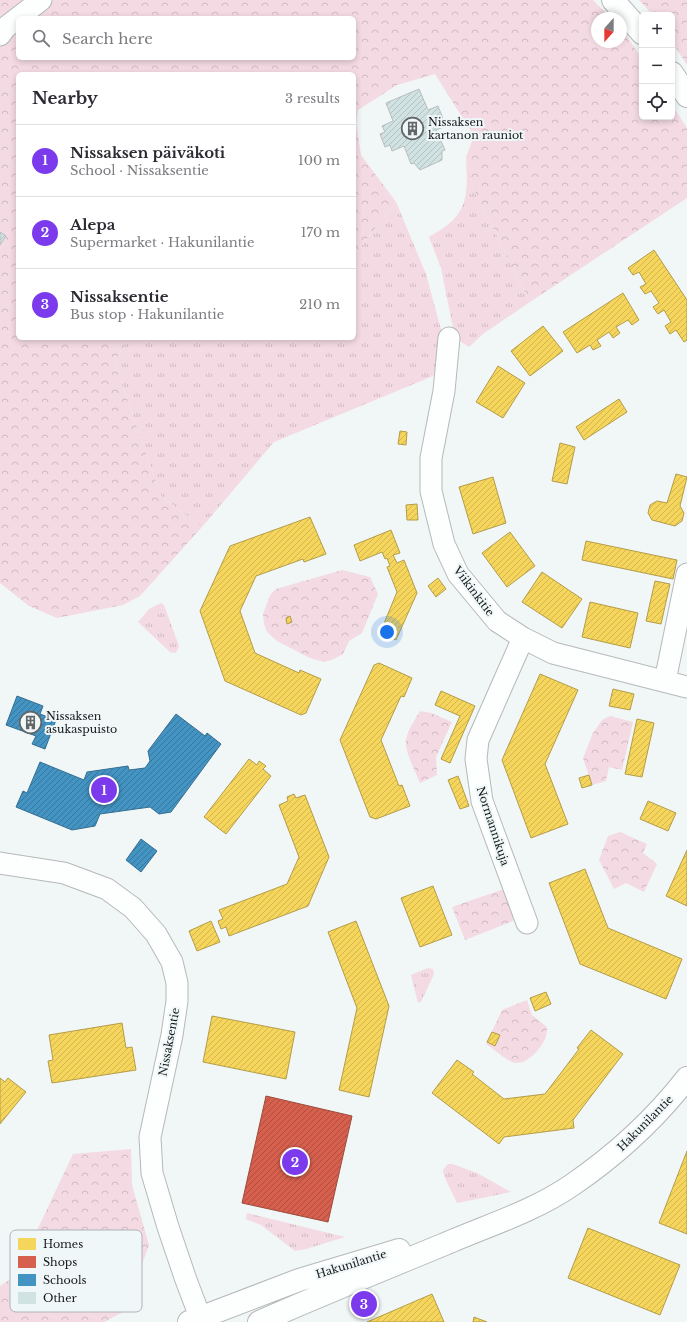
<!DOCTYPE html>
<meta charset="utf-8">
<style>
:root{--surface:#fff;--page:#f2f2f3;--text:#2b2b33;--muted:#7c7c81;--line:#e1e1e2;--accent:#7c3aed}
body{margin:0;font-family:"Libre Baskerville",serif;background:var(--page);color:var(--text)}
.controls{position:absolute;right:12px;top:12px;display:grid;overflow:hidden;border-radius:6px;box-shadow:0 2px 6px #0003}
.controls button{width:36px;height:36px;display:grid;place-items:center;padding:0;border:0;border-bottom:1px solid var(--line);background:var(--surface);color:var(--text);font:20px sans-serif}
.compass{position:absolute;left:591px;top:12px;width:36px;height:36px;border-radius:50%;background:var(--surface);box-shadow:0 2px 6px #0003;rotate:201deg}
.you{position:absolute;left:387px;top:632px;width:14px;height:14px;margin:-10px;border:3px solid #fff;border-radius:50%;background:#1a73e8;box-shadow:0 0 0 6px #1a73e833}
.badge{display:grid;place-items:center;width:26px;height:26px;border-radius:50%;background:var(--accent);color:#fff;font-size:13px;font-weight:700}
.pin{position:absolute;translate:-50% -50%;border:2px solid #fff;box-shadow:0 1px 4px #0006}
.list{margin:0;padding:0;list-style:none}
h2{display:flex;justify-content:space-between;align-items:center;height:52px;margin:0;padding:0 16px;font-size:17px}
h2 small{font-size:13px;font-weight:400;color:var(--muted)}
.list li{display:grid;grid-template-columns:26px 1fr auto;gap:12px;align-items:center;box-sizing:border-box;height:72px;padding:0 16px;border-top:1px solid var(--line)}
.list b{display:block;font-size:15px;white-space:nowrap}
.list p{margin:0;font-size:13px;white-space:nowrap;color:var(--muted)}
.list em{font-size:13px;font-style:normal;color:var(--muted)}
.icon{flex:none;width:22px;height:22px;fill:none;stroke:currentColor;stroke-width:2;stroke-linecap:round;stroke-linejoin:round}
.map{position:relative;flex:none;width:687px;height:1322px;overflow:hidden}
.search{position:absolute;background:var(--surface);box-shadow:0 2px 6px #0003;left:16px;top:16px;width:340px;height:44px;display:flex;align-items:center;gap:10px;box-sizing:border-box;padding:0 14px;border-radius:6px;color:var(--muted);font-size:15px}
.panel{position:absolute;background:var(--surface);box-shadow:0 2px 6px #0003;left:16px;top:72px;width:340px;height:268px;border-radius:6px}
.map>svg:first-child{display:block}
.grass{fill:url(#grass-tufts)}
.forest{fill:url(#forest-crowns);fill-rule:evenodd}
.homes{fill:url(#homes-hatch);stroke:#b39d48}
.shops{fill:url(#shops-hatch);stroke:#9c4b3d}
.schools{fill:url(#schools-hatch);stroke:#366e90}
.building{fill:url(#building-hatch);stroke:#b9bdbd}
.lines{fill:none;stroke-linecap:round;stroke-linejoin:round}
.minor-casing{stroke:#b5b9b9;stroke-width:23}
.tertiary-casing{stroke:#b5b9b9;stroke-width:24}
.minor{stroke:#fdfefe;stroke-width:21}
.tertiary{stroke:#fdfefe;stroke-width:22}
.labels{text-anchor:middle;stroke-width:4;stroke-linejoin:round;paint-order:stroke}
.poi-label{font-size:11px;fill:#161919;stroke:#eff7f8;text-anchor:start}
.street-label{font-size:11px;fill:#161919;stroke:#eff7f8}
.key{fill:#eff7f8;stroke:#aeb4b5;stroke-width:1}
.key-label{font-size:11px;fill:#161919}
</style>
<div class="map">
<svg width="687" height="1322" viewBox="0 0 687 1322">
<defs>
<pattern id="grass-tufts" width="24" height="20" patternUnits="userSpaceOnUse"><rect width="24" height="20" fill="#f4dae3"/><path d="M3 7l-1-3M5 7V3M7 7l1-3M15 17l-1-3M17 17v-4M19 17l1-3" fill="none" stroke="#d0bac2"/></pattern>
<pattern id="forest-crowns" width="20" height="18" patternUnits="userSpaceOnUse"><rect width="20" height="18" fill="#f4dae3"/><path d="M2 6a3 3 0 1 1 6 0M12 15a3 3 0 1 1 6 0" fill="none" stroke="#d0bac2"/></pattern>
<pattern id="homes-hatch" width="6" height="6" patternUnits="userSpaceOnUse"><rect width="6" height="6" fill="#f6d55c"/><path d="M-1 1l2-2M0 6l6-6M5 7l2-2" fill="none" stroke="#d2b64f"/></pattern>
<pattern id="shops-hatch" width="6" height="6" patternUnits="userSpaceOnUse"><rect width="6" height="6" fill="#d6604d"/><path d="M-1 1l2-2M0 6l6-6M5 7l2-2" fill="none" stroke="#ad4e3f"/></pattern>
<pattern id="schools-hatch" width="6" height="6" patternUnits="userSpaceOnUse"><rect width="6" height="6" fill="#4393c3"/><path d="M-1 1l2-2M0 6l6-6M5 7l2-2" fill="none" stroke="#37779e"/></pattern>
<pattern id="building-hatch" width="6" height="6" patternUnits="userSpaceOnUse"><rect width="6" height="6" fill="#d1e2e3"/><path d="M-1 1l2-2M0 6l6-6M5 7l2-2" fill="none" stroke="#b3c1c2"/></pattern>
</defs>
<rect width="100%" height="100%" fill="#f1f6f6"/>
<path class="grass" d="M466,157l8,33 56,112 -47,32 -14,13 -14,-9 -14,-70 -12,-31c8,-5 19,-11 25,-18 16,-16 13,-41 12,-62z
M396,202l30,72 17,63 -10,39 -159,66 -72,85 -41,-31 -47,-134 15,-24h225v-83z
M161,603l3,2 15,41 -3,7 -6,-1 -32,-30 11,-13z
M428,968l5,1 1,5 -13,28 -3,1 -7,-28z
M448,1164h4l25,9 34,19 -54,11 -13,-27 -1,-6z
M247,1213l98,24 -39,12 -11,2 -34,-26 -15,-6z"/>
<path class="forest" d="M0,0h593l18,18h-14v24h24v-15l21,32v58h30v-12l15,23v70l-157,104 -56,-112 -8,-33 8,-21 -39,-62 -38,11 -39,25 -2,13 5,32 35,47 -42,53v-181h-336v264h111l-15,24 47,134 41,31 -62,69 -17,9 -66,13 -28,-12 -29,-23zM18,18h336v40h-336z
M639,0h48v65l-15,-23v-27h-19z
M342,570l28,7 8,17 -16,39 -13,8 -6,13 -9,5 -10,3 -14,-4 -33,-17 -10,-9 -3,-8 -1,-10 7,-19 6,-6z
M420,711l11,2 21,9 -16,35 1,18 -17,8c-4,-10 -16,-33 -14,-43 2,-11 9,-20 14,-29z
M610,716l23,6 -11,48 -13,-3 -3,14 -14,4 -9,-27 10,-25 9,-13z
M620,832l27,12 -4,9 14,11 -13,28 -18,-9 -12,6 -15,-29 9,-24z
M507,888l9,24 -3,9 -48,19 -13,-33z
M527,1000l5,15 15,12c0,3 0,6 -1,9 -3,11 -21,32 -34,26 -9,-4 -18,-13 -26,-18l16,-34z
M131,1149l1,36 17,60 -24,66 -21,11h-104v-36l16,-11 57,-121z"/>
<path class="homes" d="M654,250l33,50v40l-3,2 -8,-12 -6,4 -5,-8 6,-4 -7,-12 -6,4 -5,-7 6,-4 -8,-12 -6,3 -5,-7 6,-3 -7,-12 -6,3 -5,-7z
M623,293l16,27 -7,5 -4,-5 -12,7 4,6 -7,5 -4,-6 -12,8 4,6 -8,4 -3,-5 -13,8 -14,-21z
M543,326l20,25 -33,25 -19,-25z
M498,366l27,17 -22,35 -27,-16z
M619,399l8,13 -43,28 -8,-13z
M400,431l7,1 -1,13 -8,-1z
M560,443l15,4 -8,37 -15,-3z
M676,474l11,3 -7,29 4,7 -2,8 -7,5 -23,-6 -4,-7 2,-8 7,-4 10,2z
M493,477l13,46 -33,11 -14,-47z
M417,504l1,16h-11l-1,-15z
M310,517l16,37 -22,8 -1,-3 -47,17 -16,35 15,42 44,20 1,-3 21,9 -15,34 -5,2 -76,-34 -25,-70 30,-65z
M391,530l9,23 -7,2 4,8 7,-3 13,33 -21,47 -16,-7 17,-41 -10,-25 3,-1 -3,-8 -2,1 -3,-7 -22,9 -6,-16z
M510,532l25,34 -28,21 -25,-34z
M586,541l91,19 -4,19 -91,-19z
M542,572l40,27 -20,29 -40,-26z
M438,578l8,11 -10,8 -8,-11z
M655,581l15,3 -9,40 -15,-3z
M590,602l48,11 -8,35 -48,-11z
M290,616l2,6 -5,2 -1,-6z
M379,663l33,15 -8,19 -3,-1 -20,44 18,46 3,-1 8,21 -34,13 -6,-2 -30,-77 34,-75z
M540,674l38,16 -33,74 23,60 -37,14 -29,-78z
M613,689l21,5 -4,16 -21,-4z
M441,691l34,15 -25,57 -9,-4 19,-43 -25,-11z
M637,719l17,4 -12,54 -17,-3z
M249,759l8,6 2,-4 7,5 -3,3 8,7 -45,58 -22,-17z
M589,775l3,10 -10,3 -3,-10z
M458,776l11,30 -9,3 -12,-29z
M294,794l2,4 9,-3 24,62 -21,49 -79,30 -3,-9 -5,2 -3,-8 5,-2 -4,-9 68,-26 12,-27 -20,-52 9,-4 -1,-4z
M648,801l28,12 -8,18 -28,-12z
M687,850v56l-21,-10z
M585,869l23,59 74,31 -16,40 -86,-35 -31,-81z
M433,886l19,49 -32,12 -19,-49z
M211,921l9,21 -23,9 -8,-20z
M356,921l33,85 -20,91 -30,-7 18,-82 -29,-76z
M546,992l5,12 -16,7 -5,-13z
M212,1016l83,16 -9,47 -83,-17z
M122,1023l4,25 6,-1 4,23 -84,13 -4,-22 5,-1 -4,-25z
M591,1030l32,24 -50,66 1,8 -70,9 -5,7 -67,-51 25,-33 17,12 -2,2 32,25 41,-5 34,-45 -2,-1z
M492,1032l8,3 -5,11 -8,-4z
M0,1078l5,4 3,-4 18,14 -26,32z
M687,1151v83l-28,-11z
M588,1228l92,37 -20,50 -92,-37z
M432,1294l12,28h-77z
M474,1317l13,5h-14z"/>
<path class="shops" d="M266,1096l86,20 -24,106 -86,-19z"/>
<path class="schools" d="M17,696l26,10 -3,8 16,6 -11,29 -13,-5 4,-8 -30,-11z
M176,714l29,22 2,-3 14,11 -50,68 -12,2 -9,-7 -50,7 -5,12 -23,4 -56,-23 7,-16 4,2 13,-31 44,18 3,-8 41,-6 1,4 16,-2 5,-7 -2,-10z
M141,839l16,12 -16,21 -15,-12z"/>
<path class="building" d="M419,89l9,21 10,-4 8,20 -10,4 9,20 -3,1v9l-22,10 -6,-7 -3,1 -7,-18 -12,5 -2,-6 -5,2 -5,-13 5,-2 -3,-6 11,-5 -7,-18z
M0,232l6,4 -6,9z"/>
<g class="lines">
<defs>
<path id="minor" d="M0,35l5,-7 36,-28
M449,338l-5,53 -13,67v33l13,53 14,30 39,47 26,17 30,15 134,34
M523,638l-45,102 -2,19 6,42 45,122
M665,681l22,-107
M0,863l64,10 43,16 26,19 23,26 16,28 5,21v18l-5,34 -22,102 2,36 16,54 18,53 16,42"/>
<path id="tertiary" d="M613,0l29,33
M672,73l15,23
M189,1322l110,-42 100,-30
M259,1322c64,-28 128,-54 193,-81 40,-17 84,-31 120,-56 44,-30 83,-66 115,-107"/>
</defs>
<use href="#minor" class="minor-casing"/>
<use href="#tertiary" class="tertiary-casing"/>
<use href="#minor" class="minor"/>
<use href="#tertiary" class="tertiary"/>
</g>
<defs>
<symbol id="building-ring" viewBox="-11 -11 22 22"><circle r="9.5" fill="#eff7f8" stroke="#636666" stroke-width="1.5"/><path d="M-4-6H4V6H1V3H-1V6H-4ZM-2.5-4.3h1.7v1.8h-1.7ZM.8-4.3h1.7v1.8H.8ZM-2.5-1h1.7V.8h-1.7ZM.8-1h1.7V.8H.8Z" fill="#636666"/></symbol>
</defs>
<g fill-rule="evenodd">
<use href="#building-ring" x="400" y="116" width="25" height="25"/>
<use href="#building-ring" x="18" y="710" width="25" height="25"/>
</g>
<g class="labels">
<g class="poi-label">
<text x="428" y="126">Nissaksen<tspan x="428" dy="13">kartanon rauniot</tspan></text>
<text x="46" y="720">Nissaksen<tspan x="46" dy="13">asukaspuisto</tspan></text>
</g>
<g class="street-label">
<text transform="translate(474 591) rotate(53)" y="4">Viikinkitie</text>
<text transform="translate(493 826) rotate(72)" y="4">Normannikuja</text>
<text transform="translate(169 1042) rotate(-79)" y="4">Nissaksentie</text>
<text transform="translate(645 1123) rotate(-45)" y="4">Hakunilantie</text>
<text transform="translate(351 1264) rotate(-17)" y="4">Hakunilantie</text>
</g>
</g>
<rect x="10" y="1230" width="132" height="82" rx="6" class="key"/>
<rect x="18" y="1238" width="18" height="12" fill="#f6d55c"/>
<rect x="18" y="1256" width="18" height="12" fill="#d6604d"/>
<rect x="18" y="1274" width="18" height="12" fill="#4393c3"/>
<rect x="18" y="1292" width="18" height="12" fill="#d1e2e3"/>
<g class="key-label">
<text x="43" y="1248">Homes</text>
<text x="43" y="1266">Shops</text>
<text x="43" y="1284">Schools</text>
<text x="43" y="1302">Other</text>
</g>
</svg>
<div class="controls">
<button>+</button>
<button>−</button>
<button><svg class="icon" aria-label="locate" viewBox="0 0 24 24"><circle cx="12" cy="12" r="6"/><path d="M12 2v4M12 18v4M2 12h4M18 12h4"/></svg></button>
</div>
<svg class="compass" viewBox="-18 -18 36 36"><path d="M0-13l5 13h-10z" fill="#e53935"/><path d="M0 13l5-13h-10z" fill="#7c7c81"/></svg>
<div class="you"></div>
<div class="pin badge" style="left:104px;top:790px">1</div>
<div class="pin badge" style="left:295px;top:1162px">2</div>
<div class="pin badge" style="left:364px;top:1304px">3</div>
<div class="search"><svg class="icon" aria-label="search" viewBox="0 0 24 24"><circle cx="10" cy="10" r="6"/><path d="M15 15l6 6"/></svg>Search here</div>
<section class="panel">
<h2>Nearby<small>3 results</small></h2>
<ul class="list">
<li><span class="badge">1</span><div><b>Nissaksen päiväkoti</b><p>School · Nissaksentie</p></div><em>100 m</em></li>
<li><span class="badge">2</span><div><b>Alepa</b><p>Supermarket · Hakunilantie</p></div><em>170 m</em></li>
<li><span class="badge">3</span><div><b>Nissaksentie</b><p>Bus stop · Hakunilantie</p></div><em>210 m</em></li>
</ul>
</section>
</div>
